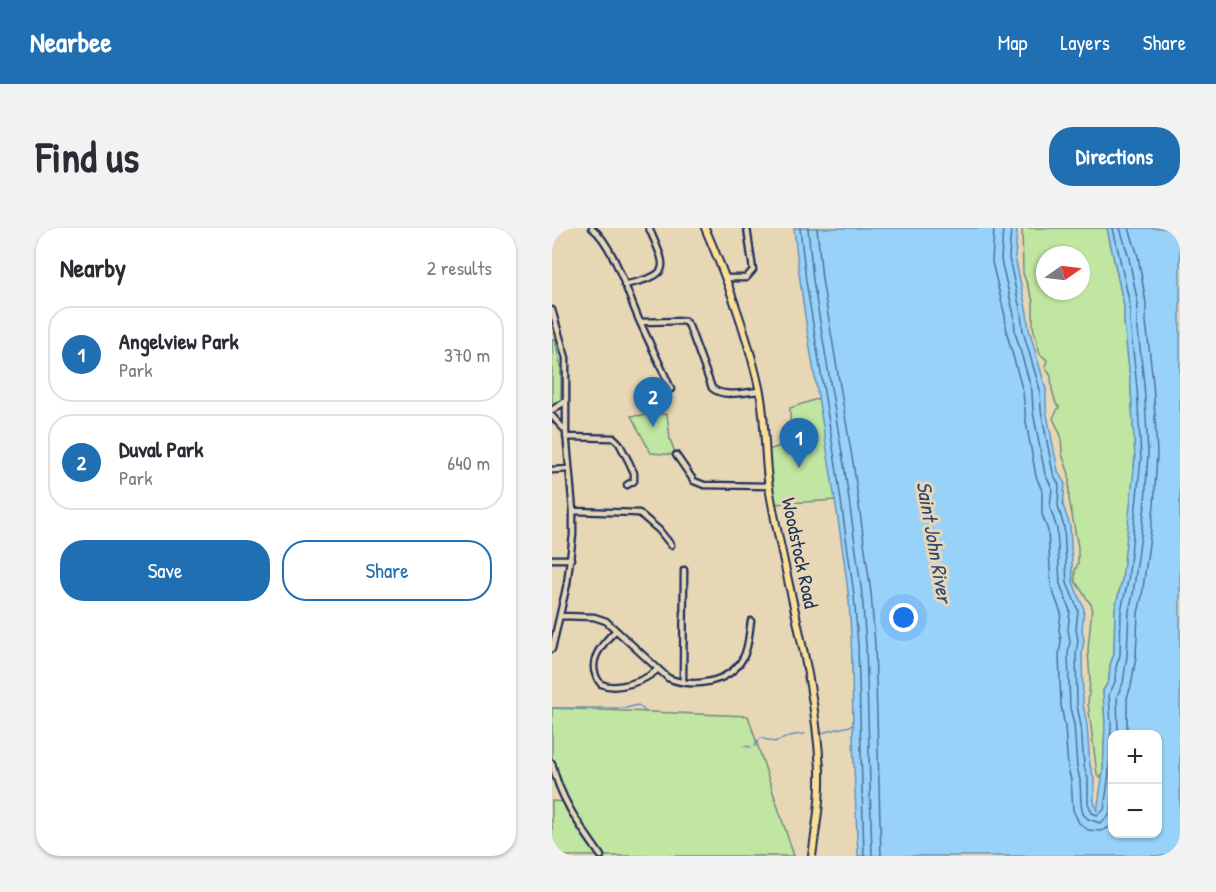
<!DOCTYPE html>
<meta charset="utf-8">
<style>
:root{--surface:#fff;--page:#f2f2f3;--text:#2b2b33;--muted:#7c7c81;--line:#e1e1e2;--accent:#1f6fb2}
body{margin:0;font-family:"Patrick Hand",sans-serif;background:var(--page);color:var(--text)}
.controls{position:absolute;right:18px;bottom:18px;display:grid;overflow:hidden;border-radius:12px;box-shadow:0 2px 4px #0004}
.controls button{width:54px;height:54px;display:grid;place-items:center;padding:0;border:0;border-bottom:2px solid var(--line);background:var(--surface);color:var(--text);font:30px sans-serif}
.compass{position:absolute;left:484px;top:18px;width:54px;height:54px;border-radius:50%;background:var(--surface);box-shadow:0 2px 4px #0004;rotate:76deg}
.you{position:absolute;left:352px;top:390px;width:21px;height:21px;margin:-15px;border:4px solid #fff;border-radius:50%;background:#1a73e8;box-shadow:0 0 0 9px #1a73e833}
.badge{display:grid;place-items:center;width:39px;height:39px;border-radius:50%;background:var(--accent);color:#fff;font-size:20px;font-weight:700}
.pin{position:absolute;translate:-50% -50px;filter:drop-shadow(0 2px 3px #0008)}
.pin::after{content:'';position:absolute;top:32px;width:21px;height:18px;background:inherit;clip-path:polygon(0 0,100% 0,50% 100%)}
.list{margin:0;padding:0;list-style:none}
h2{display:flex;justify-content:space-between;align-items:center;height:78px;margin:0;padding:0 24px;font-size:26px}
h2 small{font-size:20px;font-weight:400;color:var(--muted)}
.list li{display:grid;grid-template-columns:39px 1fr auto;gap:18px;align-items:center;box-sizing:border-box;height:96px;margin:0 12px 12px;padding:0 12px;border:2px solid var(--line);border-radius:24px}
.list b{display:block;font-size:22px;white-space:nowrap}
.list p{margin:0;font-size:20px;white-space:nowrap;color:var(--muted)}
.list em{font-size:20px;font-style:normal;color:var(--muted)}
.actions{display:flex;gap:12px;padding:18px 24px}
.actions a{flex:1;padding:14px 0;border:2px solid var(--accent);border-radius:24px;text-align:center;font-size:21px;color:var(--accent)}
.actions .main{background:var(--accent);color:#fff}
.map{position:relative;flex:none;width:628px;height:628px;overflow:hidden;border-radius:24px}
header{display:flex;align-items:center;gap:36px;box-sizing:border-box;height:84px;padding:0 30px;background:var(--accent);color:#fff}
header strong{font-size:28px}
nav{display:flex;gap:33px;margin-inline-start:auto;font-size:21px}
.intro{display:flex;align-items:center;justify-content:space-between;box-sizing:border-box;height:144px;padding:0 36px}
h1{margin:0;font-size:42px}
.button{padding:15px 27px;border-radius:24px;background:var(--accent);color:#fff;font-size:21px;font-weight:700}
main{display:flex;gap:36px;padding:0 36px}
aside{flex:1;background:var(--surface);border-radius:24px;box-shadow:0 2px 4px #0004}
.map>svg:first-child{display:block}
.green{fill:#c0e6a1;stroke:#6e8a80;stroke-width:1.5;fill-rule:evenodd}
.water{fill:#98d2f8;stroke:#6691ba;stroke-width:1.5;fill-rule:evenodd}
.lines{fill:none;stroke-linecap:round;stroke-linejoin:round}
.shore{stroke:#4d709c;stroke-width:1.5}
.stream{stroke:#6691ba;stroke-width:1.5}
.minor-casing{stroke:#1b2f5e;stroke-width:9}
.major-casing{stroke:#1b2f5e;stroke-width:10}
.minor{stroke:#e8d7b4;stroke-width:4.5}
.major{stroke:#fcde96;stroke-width:6}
.labels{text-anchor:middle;stroke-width:6;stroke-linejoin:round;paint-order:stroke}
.street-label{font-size:20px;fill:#1b2f5e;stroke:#e8d7b4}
.water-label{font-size:21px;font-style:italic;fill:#2e4775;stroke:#e8d7b4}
</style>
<header>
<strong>Nearbee</strong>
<nav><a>Map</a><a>Layers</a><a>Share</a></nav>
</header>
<div class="intro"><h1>Find us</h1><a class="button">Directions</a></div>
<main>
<aside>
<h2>Nearby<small>2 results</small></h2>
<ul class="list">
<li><span class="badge">1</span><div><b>Angelview Park</b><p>Park</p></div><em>370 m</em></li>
<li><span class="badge">2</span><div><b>Duval Park</b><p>Park</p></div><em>640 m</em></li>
</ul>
<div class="actions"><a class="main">Save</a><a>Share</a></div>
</aside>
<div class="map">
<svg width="628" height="628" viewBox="0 0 628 628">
<rect width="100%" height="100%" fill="#e8d7b4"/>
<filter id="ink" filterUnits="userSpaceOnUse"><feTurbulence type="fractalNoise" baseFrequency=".0167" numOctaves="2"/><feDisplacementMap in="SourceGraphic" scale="12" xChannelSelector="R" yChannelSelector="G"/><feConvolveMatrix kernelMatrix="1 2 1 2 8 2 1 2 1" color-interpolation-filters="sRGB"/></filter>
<g filter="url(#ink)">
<path class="green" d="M470,0h85l17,78v16l7,66 4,64 -3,51 -10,77 -7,29 -1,45 -4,11 -1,15 -6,11 2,33 -2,48 -3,6 -3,-4 -9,-71 2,-22 -2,-31 4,-44 -17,-25v-10l3,-8v-16l-9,-48v-25l-7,-20 -1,-18 -8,-18 6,-11 -3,-3 -4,-15 -1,-13 -6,-9 2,-7 -7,-6 -7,-27v-26l-10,-28zM493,27h36v36h-36z
M0,111h3l6,30v31l-9,3z
M268,170l16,102 -63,4 -7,-53 25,-9 -1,-34z
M115,186l3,25 6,16 -25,-2 -20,-37z
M0,480l196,8 46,140h-242v-55l12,1 -12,-39z"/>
<path class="water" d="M242,0h223l-2,29 12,56 2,16 17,60v20l12,62 7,13 -2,21 7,21 3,56 11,27 -2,21 2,9 -2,15 1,50 4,21 3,40 4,14v23l3,9 6,-39 2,-48 -2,-33 6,-11 1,-15 4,-11 1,-45 7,-29 13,-121 -4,-71 -7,-66v-16l-17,-78h73v628h-322c-2,-41 -4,-82 -5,-123 -1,-47 0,-94 -5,-141 -14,-122 -42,-242 -54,-364zM606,506v100h-46v-100z"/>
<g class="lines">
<path class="shore" d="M248,0l6,53 31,191 17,123 4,50 6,211
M256,0l5,52 32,191 17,123 4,51 6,211
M265,0l5,51 32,190 17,124 4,52 6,211
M442,0l-2,34 13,54 2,18 16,58 3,30 10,54 6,15v23l6,17 3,55 10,27 -2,16 2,13 -2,13 2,50 4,22 3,41 3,12 2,30 6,13 9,7 13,1 11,-5
M451,0l-2,32 13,55 1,17 17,59 1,21 12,62 7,14 -2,19 7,22 3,55 10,27 -2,18 2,12 -2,13 2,54 4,16 3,43 3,13 1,24 2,10 5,5 12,4 10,-8 2,-12
M459,0l-2,30 12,56 2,17 17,59 1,20 12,63 6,12 -1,21 6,21 3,56 11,27 -2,19 2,11 -2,14 1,51 4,21 3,40 4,13v24l4,10 5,2 7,-5 5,-37 2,-49 -2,-29 6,-13 1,-15 4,-12 1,-45 7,-29 13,-122 -4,-71 -7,-66v-17l-17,-77
M566,506l-1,-38 6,-13 4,-27 2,-45 4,-17 12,-89 3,-52 -4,-70 -7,-61 1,-18 -9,-46 -9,-30
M575,506v-36l4,-12 5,-29 2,-44 4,-17 12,-90 3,-53 -4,-71 -7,-61v-18l-8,-47 -9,-28"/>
<path class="stream" d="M0,480h74l12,-3 8,7
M269,505l33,-8
M192,518l7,1
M203,518l3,-6 3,-2 13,4 20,-7 11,-1"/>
<defs>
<path id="minor" d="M40,0c22,17 36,68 48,94 10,22 21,44 31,67
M174,50h20l7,-8 -6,-42
M72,57c49,-11 43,-15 25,-57
M0,82l14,48v74l7,79v24l-6,49 -15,65
M88,94l45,-1 4,5 23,62c11,10 33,4 47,3
M0,182l14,-9
M0,188l12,13
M14,209l48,1 5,5 10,19 5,11v8l-7,4
M124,227l18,26 10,4 65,1
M0,242l17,-1
M21,283l66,2 20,17 12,15
M0,331h19
M9,388l33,1 12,4 62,57c24,10 61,6 75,-20 6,-11 6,-25 8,-37
M64,402c-15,15 -32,34 -15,54 16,7 44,-3 56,-14
M131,454l1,-112
M0,535c8,36 28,63 49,93"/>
<path id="major" d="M153,0c23,53 43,108 55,164 6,32 4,64 9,95 16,95 46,186 51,283 1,28 -4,58 -8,86"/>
</defs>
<use href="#minor" class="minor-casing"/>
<use href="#major" class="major-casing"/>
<use href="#minor" class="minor"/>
<use href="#major" class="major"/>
</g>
</g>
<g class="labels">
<g class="street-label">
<text transform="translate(248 325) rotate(78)" y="7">Woodstock Road</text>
</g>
<g class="water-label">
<text transform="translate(382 314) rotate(80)" y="7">Saint John River</text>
</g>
</g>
</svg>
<div class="controls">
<button>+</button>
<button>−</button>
</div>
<svg class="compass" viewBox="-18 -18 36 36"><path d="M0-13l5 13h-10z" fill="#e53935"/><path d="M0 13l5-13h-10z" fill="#7c7c81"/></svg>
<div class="you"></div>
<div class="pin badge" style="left:247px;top:240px">1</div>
<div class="pin badge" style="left:101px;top:199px">2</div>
</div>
</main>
